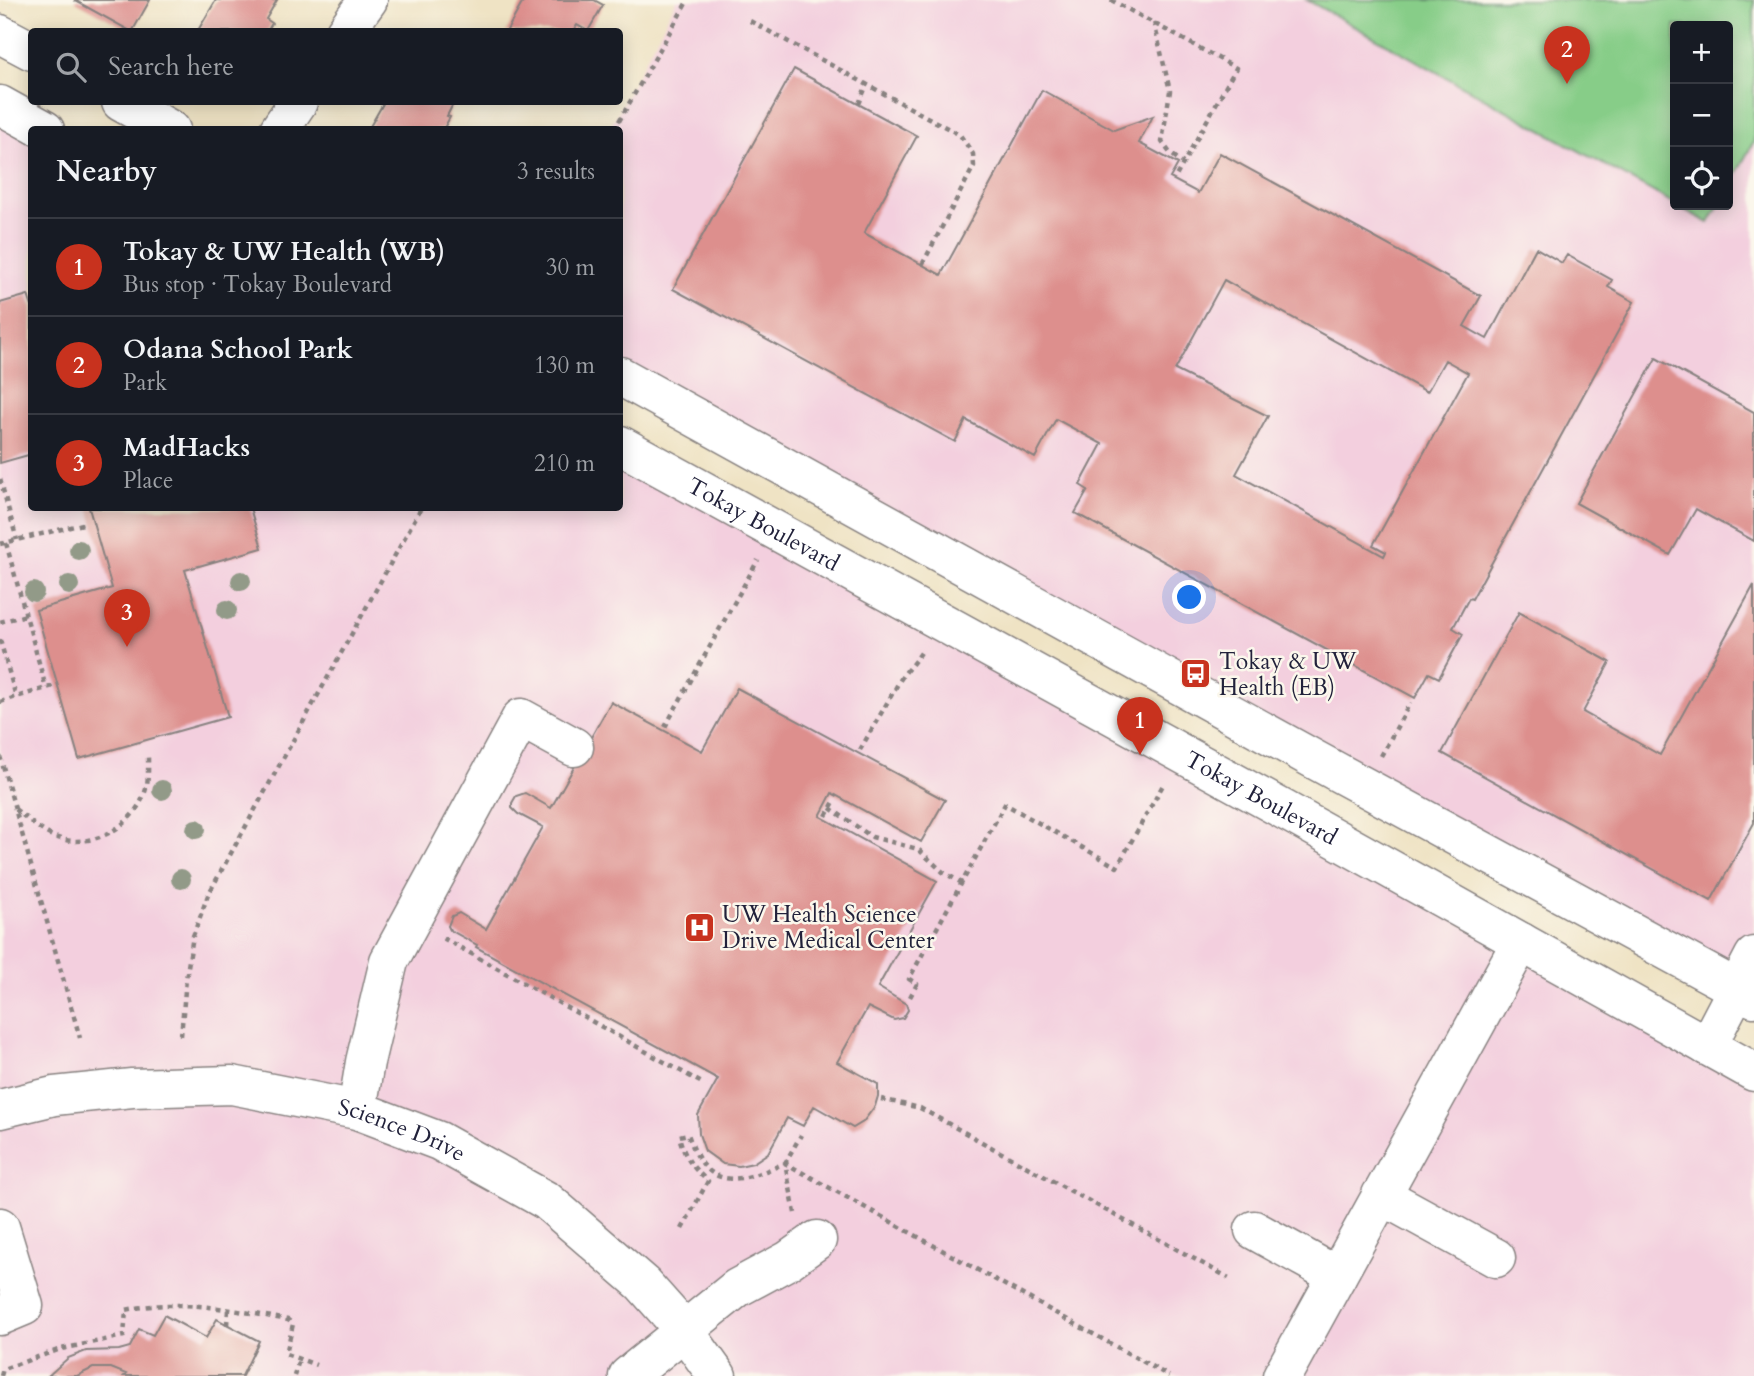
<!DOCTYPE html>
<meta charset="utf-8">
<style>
:root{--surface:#171b24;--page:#20242c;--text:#f1f3f6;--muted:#9ea1a6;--line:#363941;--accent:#c8321e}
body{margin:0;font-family:Cardo,serif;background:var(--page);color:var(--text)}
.controls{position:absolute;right:21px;top:21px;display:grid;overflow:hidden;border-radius:7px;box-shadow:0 4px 18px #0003}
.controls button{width:63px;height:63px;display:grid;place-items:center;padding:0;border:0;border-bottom:2px solid var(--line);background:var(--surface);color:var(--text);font:35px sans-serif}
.you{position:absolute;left:1190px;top:598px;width:24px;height:24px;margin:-18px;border:5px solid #fff;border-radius:50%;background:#1a73e8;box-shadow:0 0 0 10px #1a73e833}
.badge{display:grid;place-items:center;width:46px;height:46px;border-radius:50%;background:var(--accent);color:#fff;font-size:23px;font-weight:700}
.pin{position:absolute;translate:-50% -58px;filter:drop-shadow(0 2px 4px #0008)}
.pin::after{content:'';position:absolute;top:37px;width:24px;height:21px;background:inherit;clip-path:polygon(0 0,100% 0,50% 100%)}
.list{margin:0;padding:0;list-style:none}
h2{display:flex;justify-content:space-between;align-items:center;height:91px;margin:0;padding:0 28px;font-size:30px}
h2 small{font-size:23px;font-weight:400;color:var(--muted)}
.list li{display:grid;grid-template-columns:46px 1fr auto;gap:21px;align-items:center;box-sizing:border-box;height:98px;padding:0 28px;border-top:2px solid var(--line)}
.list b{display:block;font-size:26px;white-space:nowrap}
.list p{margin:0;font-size:23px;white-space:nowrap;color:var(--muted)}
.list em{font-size:23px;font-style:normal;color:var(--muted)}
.icon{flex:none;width:38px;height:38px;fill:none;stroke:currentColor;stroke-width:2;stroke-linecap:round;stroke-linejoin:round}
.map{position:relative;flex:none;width:1754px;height:1376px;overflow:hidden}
.search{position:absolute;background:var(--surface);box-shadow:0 4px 18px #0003;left:28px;top:28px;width:595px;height:77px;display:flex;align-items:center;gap:18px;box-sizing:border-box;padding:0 24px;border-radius:7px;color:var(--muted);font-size:26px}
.panel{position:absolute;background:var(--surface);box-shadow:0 4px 18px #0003;left:28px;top:126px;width:595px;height:385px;border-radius:7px}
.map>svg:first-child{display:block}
.built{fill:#f3cfde}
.green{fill:#87cd88;stroke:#547862;stroke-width:2}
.building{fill:#dd8f8d;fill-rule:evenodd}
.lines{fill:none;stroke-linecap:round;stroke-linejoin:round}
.minor-casing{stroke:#888280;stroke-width:41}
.path{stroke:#888280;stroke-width:4.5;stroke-dasharray:5 5;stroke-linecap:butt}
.minor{stroke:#fff;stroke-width:38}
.tree{fill:#929a88}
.labels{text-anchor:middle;stroke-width:5;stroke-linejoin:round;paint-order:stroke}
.street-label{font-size:23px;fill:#22223b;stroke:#fbf7ec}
.poi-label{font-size:23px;fill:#22223b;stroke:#fbf7ec;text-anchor:start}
</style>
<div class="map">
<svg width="1754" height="1376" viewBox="0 0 1754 1376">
<rect width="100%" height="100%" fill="#fbf7ec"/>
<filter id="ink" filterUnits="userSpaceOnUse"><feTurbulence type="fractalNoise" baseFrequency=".0143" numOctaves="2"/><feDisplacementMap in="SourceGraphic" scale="14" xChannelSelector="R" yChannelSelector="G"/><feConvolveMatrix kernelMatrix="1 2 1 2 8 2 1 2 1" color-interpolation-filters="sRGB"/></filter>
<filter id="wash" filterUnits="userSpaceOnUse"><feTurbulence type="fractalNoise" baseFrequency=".00686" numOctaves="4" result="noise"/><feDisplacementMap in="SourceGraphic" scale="28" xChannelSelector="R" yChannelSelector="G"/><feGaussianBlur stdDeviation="1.57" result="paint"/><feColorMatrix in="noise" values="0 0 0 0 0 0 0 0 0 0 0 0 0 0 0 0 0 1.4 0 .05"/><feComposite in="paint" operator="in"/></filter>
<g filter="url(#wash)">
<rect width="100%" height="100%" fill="#efe3c4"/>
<path class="built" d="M677,0h630l403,223 9,-18h9v-16l26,-48v857l-1134,-622v-246h-11z
M0,105l32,25v378h588v-63l1134,627v304h-1754z"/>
<path class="green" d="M1307,0h447v141l-26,48v-163h-53v178z
M1676,205h43l-10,18z"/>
<g id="blocks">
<path class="building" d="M74,0h76l-18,32z
M216,0h61l-11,19 6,4 -5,9h-70z
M524,0h70l9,5 -15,26 -11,-6 -4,7h-67z
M794,69l123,67 -53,97 77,42 101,-185 72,40 39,-14 -14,27 39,21 -8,14 28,15 22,-40 261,143 -17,30 23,13 49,-91 26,15 5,-8 45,25 -4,7 26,15 -162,297 -3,-1 -16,30 10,6 -24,44 -10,-5 -14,25 -340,-185 13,-23 -8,-5 22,-41 -46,-25 -21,39 -69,-38 -11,22 -282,-153zM1224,280l203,112 18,-32 23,13 -95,172 13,7 -2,4 -148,-82 32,-58 -93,-46z
M384,102h65l4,2 -6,12 3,1 -7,13h-75z
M28,295l4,12v147l-32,9v-160z
M1656,358l98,54v129l-58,-32 -26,46 -94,-52z
M89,508h161l12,40 -77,22 43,147 -149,42 -43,-149 76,-22z
M1754,585v238l-43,78 -269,-148 77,-141 91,50 -27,50 77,43z
M737,688l208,112 -24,42 -89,-49 -12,23 117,65 -59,106 28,17 2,6 -5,8 -9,2 -26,-13 -31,55 41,22v12l-3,10 -12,16 -10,6 -39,-22 -11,20 -16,-8 -19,35 -15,10 -14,3 -16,-2 -18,-13 -6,-17 -1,-19 20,-36 -242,-132 1,-2 -27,-15 -2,-4 4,-10 7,-3 27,16 57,-102 -25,-13 -6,-6v-5l4,-7 9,-3 26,15 60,-106 91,49z
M164,1315l42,23 11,-19 42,22 -17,35h-118l2,-2 -15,-6h-18l-16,8h-29l20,-18 18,-7 33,-1 11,-3 9,-18 14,6z"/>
</g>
</g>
<g filter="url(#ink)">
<use href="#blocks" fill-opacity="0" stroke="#888280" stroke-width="2"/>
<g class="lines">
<defs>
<g id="minor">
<path d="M345,32l23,-32"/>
<path d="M0,34l32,17"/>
<path d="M121,102l50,28"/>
<path d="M0,105l45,25"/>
<path d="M279,130l19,-28"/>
<path d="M620,376l697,385 437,237"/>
<path id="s1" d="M620,445l668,367 466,260"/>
<path d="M1707,1046l47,-90"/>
<path id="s2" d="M0,1109l54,-13 78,-8 100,-3 125,25 82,31 108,60 96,83 41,46 33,46"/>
<path d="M357,1110l8,-48 24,-101 132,-243 53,29"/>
<path d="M1381,1195l115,63"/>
<path d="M0,1227l24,79 -24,10"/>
<path d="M1254,1230l83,46"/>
<path d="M628,1376l109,-88 52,-28 28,-20"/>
<path d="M1282,1376l239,-434"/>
</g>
</defs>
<use href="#minor" class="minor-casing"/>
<path class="path" d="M1111,0l125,68 -62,112
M750,21l210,114 13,19 1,12 -52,99
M1154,22l16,69 -8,51 8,11 13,10
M859,104l8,-20
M614,130l74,-130
M0,479l17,61
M6,543l40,145
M0,544l87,-21
M0,622l26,-7
M0,640l16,57
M0,702l53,-16
M665,727l93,-167
M860,750c13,-23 26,-45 39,-68 6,-11 16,-20 23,-31
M0,756l80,282
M1381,756l29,-53
M830,808l42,29 46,12 25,23 19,11
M15,809c14,11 29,26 46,30 35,9 73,-14 84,-47 4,-11 3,-26 3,-38
M826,816l9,-16
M443,938l259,145
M910,997l7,-13 -8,-5 96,-175 112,63 46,-82
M181,1036l5,-57 7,-43 15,-41 213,-387
M881,1099l39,9 309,170
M795,1213l-10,-50 16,-28
M682,1229l26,-48c-16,-13 -24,-25 -29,-45l9,-2c19,58 49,50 97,29l384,213
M227,1325l1,-16
M1,1376l2,-7 58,-20 63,-13 2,-26c55,-12 108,0 162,10l5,4 -7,30 30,11
M294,1376l5,-16"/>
<use href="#minor" class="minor"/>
</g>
<g class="tree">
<circle cx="79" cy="550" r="10"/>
<circle cx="241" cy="581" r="10"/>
<circle cx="69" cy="585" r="10"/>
<circle cx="34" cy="592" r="10"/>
<circle cx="227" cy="610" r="10"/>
<circle cx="162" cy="790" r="10"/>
<circle cx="196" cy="829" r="10"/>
<circle cx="181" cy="879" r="10"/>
</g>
</g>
<defs>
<symbol id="bus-square" viewBox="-11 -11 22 22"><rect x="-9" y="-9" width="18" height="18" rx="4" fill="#c8321e" stroke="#fbf7ec"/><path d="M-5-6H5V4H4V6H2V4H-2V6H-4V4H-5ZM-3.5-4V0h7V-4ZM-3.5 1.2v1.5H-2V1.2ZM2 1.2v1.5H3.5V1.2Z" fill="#fff"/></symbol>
<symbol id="hospital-square" viewBox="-11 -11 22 22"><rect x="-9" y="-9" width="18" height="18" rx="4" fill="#c8321e" stroke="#fbf7ec"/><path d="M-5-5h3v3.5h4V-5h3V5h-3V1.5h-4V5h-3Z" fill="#fff"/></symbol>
</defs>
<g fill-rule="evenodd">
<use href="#bus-square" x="1178" y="656" width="35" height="35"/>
<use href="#hospital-square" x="682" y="910" width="35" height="35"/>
</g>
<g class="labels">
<g class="street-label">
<text dy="8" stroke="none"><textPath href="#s1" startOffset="164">Tokay Boulevard</textPath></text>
<text dy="8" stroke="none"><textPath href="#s1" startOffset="732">Tokay Boulevard</textPath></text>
<text dy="8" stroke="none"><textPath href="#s2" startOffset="410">Science Drive</textPath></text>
</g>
<g class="poi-label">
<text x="1219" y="669">Tokay &amp; UW<tspan x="1219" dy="26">Health (EB)</tspan></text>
<text x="722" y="922">UW Health Science<tspan x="722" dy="26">Drive Medical Center</tspan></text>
</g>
</g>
</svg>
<div class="controls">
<button>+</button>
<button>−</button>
<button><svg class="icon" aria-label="locate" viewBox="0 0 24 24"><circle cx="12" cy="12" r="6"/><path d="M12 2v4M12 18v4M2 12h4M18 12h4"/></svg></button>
</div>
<div class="you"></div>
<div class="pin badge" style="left:1140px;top:755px">1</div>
<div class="pin badge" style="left:1567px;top:84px">2</div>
<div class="pin badge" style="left:127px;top:647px">3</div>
<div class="search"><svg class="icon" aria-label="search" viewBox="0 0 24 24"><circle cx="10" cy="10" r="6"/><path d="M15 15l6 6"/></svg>Search here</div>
<section class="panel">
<h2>Nearby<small>3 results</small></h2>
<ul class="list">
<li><span class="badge">1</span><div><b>Tokay &amp; UW Health (WB)</b><p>Bus stop · Tokay Boulevard</p></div><em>30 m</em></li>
<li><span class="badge">2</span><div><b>Odana School Park</b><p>Park</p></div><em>130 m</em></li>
<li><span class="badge">3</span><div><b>MadHacks</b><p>Place</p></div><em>210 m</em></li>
</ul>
</section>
</div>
